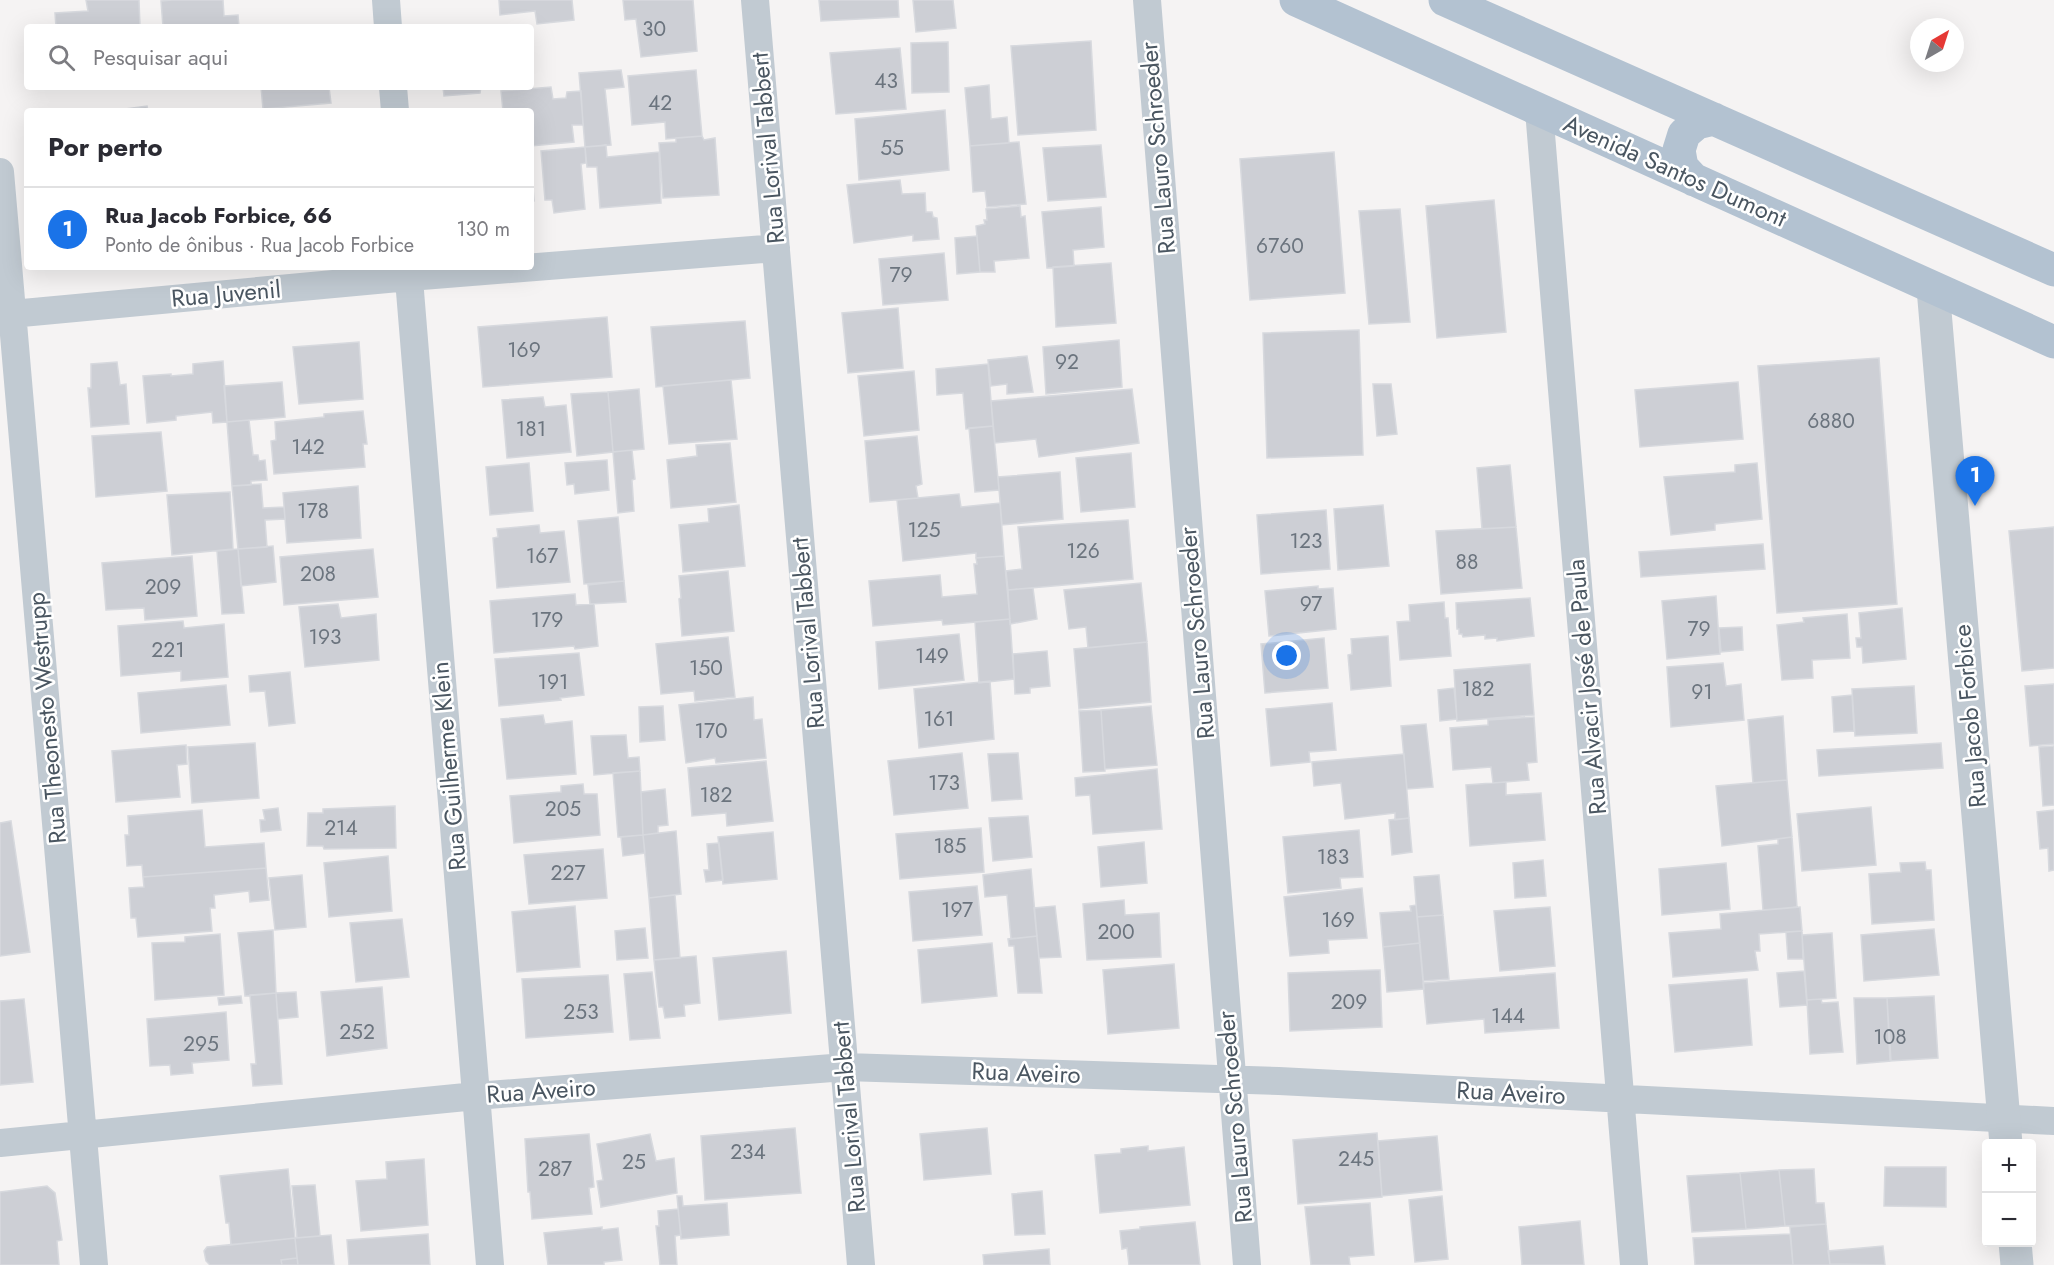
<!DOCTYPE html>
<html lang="pt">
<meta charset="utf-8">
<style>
:root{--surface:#fff;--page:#f2f2f3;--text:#2b2b33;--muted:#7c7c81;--line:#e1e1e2;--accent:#1a73e8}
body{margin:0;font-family:Jost,sans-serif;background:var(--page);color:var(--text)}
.controls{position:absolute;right:18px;bottom:18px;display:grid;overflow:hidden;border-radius:6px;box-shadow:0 6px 24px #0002}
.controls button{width:54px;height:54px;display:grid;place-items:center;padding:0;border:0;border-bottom:2px solid var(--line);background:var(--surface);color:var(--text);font:30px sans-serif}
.compass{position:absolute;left:1910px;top:18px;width:54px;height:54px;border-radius:50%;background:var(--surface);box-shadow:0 6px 24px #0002;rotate:39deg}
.you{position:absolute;left:1287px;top:656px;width:21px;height:21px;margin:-15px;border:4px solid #fff;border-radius:50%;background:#1a73e8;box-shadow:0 0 0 9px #1a73e833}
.badge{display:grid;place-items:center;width:39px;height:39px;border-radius:50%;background:var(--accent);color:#fff;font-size:20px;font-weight:700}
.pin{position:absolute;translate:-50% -50px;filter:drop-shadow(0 2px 3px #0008)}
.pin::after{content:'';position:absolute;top:32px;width:21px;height:18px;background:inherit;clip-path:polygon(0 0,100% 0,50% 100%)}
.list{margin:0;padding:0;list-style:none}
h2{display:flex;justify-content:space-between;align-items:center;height:78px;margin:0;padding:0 24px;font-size:26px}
h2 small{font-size:20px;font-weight:400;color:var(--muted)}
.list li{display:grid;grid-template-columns:39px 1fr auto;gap:18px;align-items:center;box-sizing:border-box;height:84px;padding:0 24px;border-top:2px solid var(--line)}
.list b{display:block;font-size:22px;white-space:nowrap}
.list p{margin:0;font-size:20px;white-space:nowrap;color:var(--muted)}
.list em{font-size:20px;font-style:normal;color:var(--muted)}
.icon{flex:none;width:33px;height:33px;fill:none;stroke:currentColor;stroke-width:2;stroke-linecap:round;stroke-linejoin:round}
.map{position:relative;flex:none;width:2054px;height:1265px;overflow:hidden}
.search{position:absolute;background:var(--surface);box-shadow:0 6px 24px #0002;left:24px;top:24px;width:510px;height:66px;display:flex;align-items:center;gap:15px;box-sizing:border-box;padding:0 21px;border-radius:6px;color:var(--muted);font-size:22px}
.panel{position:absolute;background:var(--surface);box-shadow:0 6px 24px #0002;left:24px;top:108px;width:510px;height:162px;border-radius:6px}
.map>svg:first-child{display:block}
.building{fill:#cdcfd5;stroke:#d7d9de;stroke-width:1.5}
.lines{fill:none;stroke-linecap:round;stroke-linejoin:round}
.minor{stroke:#c1cad2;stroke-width:28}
.tertiary{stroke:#c1cad2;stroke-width:33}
.primary{stroke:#b3c2d1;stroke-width:33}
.labels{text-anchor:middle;stroke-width:5;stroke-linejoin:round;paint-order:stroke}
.number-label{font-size:21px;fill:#6b747e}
.street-label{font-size:24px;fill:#4a5661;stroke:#fff}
</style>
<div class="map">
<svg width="2054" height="1265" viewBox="0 0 2054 1265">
<rect width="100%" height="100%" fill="#f5f3f3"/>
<path class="building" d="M86,0h53l1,27h-84l-1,-14 33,-2z
M172,0h51l1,16 14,-1 1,12h-76l-2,-26z
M499,0h73l2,20 -37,4 -2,-13 -35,4z
M623,0h70l4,51 -56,6 -5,-38 -11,1z
M819,0h79l1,17 -78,4z
M913,0h40l3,28 -40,4z
M1091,41l5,89 -78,5 -7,-89z
M948,42l1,50 -37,1 -1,-50z
M900,48l6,61 -70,5 -6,-61z
M621,70l3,17 -19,2 6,56 -26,2 -6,-74z
M696,70l6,66 -36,3 -1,-17 -33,3 -4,-49z
M989,85l2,34 16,-2 2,26 -39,3 -5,-58z
M261,87h68l2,16 -68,6z
M443,87h38l-1,6 -36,3z
M551,87l2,12 13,-1 1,-6 14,-1 2,34h-11l2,17 -43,4v-35h-28l-2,-20z
M147,106l1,5h-38z
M945,110l4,60 -90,10 -4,-61z
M702,136l2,4 11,-2 4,57 -56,3 -4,-55 17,-1v-4z
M1019,142l7,62 -39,3 -2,-16 -12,1 -3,-46z
M606,145l1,12 52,-5 2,51 -61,5 -3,-41h-10l-2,-20z
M1101,145l5,52 -58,4 -5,-53z
M585,147l1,16 -5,1 4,45 -31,4 -2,-13h-7l-4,-49z
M1334,152l11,141 -95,7 -10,-141z
M531,161l3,40 -3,1z
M900,180l2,14 23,-1 1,19h6l1,5 4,1 2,21 -26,2v-6l-59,8 -7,-58z
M1494,200l12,132 -69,6 -11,-132z
M1020,206l1,11 4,-1 4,42 -35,3 1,11h-15l-4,-46 9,-2 -1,-4h3l-1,-11z
M1101,207l3,40 -31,3 1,16 -27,2 -5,-56z
M1400,209l10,113 -41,2 -10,-113z
M977,236l3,36 -23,2 -2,-36z
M944,253l4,47 -65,5 -4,-46z
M1111,263l5,60 -60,4 -3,-60z
M898,308l5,60 -55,5 -6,-60z
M607,317l5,60 -129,10 -5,-60z
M745,321l5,57 -94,9 -5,-60z
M1359,330l4,125 -96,3 -4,-125z
M1119,340l3,47 -76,7 -3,-47z
M359,342l4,57 -64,5 -6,-57z
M1027,356l6,36 -26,2v-10l-16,2 -3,-26z
M1879,358l18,246 -120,9 -19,-247z
M223,361l4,61 -14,1 -1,-11 -36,4v4l-29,3 -4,-47 28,-2v2l22,-2v-10z
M117,362l3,23 6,-1 3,40 -38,3 -3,-39h3v-24z
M988,364l5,62 -27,3 -3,-36 -26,2 -1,-26z
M914,371l5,59 -55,6 -6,-60z
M731,380l6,59 -68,5 -6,-58z
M282,382l3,35 -58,5 -3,-36z
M1738,382l5,57 -103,8 -5,-57z
M1373,384h18l6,50 -20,2z
M639,389l5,60 -31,3 -5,-60z
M1132,389l7,54 -100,14 -3,-18 -41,4 -4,-42z
M608,392l5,60 -36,4 -6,-62z
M543,397l2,10 21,-2 5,47 -64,6 -5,-58z
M363,411l4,33h-4l2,23 -91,7 -3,-33 5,-1 -1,-18 49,-5v-3z
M249,420l4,35h5l1,6 6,-1 2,20 -16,1v4l-19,1 -5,-64z
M993,426l6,64 -24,2 -6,-64z
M161,432l6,59 -71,6 -4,-61z
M917,436l5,48 -6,2 2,12 -48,4 -5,-61z
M730,443l6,59 -65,6 -4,-48 30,-4 -1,-11z
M632,450l3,29 -3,1 2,31 -16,2 -5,-61z
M1131,453l4,54 -54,5 -5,-54z
M607,460l2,30 -34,4 -1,-10 -7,1 -2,-22z
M529,463l4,48 -43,4 -4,-48z
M1757,463l5,56 -47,5v6l-44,5 -7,-58 71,-5v-7z
M1510,465l6,62 -34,2 -5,-61z
M1060,472l3,47 -61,6 -4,-48z
M261,484l2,24 21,-1 1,12 -20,1 2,27 -29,2 -6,-63z
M358,486l3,52 -74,5 -4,-50z
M230,492l3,57 -61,6 -5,-60z
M959,494l2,13 39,-4 4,53 -28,2v-5l-73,8 -6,-61z
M739,505l6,61 -62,6 -4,-47 30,-3 -1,-13z
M1383,505l6,61 -51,4 -4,-61z
M1326,510l4,59 -69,5 -4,-59z
M618,517l6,64 -40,3 -6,-63z
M1128,520l5,59 -125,11 -2,-19 16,-2 -4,-42z
M539,525l1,8 24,-2 6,51 -73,6 -4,-50 5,-1 -1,-8z
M1516,527l6,61 -81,6 -5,-63z
M2054,527v141l-32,3 -13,-140z
M1763,544l2,25 -124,8 -2,-25z
M273,546l3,36 -35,4 -3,-37z
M238,549l6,64 -22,1 -5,-63z
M373,549l5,48 -94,8 -4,-48z
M192,556l5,60 -52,4 -1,-12 -38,2 -4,-47z
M1004,556l6,63 -67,6 -1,-5 -69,6 -4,-45 71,-6 2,22 35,-3 -3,-30h3l-1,-6z
M728,571l6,60 -52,5 -3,-37 2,-1 -2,-22z
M624,581l2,21 -36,2 -2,-19z
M1141,583l6,59 -59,6 -2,-21 -17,2 -5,-39z
M1318,586v3l15,-1 3,41 -67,7 -4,-45z
M1033,588l4,31 -27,5 -2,-34z
M575,594l1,11 18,-1 4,42 -23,3 -1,-3 -80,7 -4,-52z
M1716,596l4,58 -53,5 -5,-58z
M1530,598l4,38 -37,5v-3l-12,1v-4l-22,2 -1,-3h-3v-5h-2l-1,-26z
M1444,602l1,16h3l3,38 -51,4 -3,-38 13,-1 -1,-16z
M338,604l3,14 35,-4 3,46 -74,7 -6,-60z
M1902,608l4,51 -43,4 -1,-16h-5l-1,-9h5l-2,-25z
M1847,614l3,44 -38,2 1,18 -31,2 -5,-55 27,-3 -1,-4z
M1010,619l4,60 -35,4 -4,-61z
M183,621l1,7 40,-4 4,53 -47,4v-10l-60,5 -3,-50z
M1742,627l1,23 -22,2 -2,-24z
M959,634l5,46 -85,9 -3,-47z
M1388,636l3,50 -40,4 -3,-35 4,-1 -1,-15z
M728,637l7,60 -40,4 -1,-10 -33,3 -5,-50z
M1324,638l4,50 -63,5 -4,-49z
M1147,642l4,60 -72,7 -5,-60z
M1047,651l3,35 -20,2v5l-15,1 -2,-40z
M579,653l5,42 -24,3 1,2 -62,6 -4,-47z
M1723,663l3,23 15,-2 3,36 -73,7 -4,-60z
M1530,664l4,51 -77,6 -3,-51z
M290,672l5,51 -26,3 -4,-35 -15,1 -1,-16z
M990,681l4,58 -75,9 -5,-59z
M2054,684v60l-24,2 -5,-60z
M226,685l4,40 -89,8 -3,-40z
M1914,686l3,47 -62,3 -3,-47z
M1454,688l3,31 -17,2 -2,-31z
M1852,695l2,36 -20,1 -2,-35z
M753,697l1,23 8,-1 4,39 -50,5 -1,-5 -29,5 -7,-58z
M1332,703l4,47 -27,2 1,10 -39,4 -5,-57z
M663,706l2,34 -25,2 -1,-35z
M1151,706l6,59 -52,4 -4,-59z
M1101,710l4,61 -22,1 -4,-61z
M543,715l2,9 27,-3 4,53 -69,5 -6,-60z
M1783,716l4,64 -34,3 -5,-63z
M1534,717l3,45 -10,1 2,17 -36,3 -2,-16 -38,3 -3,-42 38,-3v-5z
M1426,724l7,63 -26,2 -6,-63z
M626,735l2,23 11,-1 1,14 -46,4 -3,-39z
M255,743l4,55 -67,5 -4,-56z
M1941,743l2,25 -124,8 -2,-26z
M186,745l1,19 -10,1 3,32 -64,5 -4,-51z
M2054,746v59l-11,1 -4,-59z
M962,753l6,55 -74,7 -6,-54z
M1018,753l4,46 -30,2 -4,-47z
M1404,754l5,64 -14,2v-7l-50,6 -4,-36 -27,3 -2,-24z
M766,761l7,60 -46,5 -1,-13 -34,3 -4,-48z
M1157,769l5,60 -69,5 -3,-39 -14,1 -1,-18z
M640,771l3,64 -25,2 -5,-64z
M1787,780l5,57 -70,9 -6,-60z
M1506,782v13l35,-2 4,47 -75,6 -4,-61z
M583,784l1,10h13l3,41 -86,8 -4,-47 51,-4v-6z
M665,789l3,36 -10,1v7l-15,2 -2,-43z
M395,806l1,42 -72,1 -1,-3h-16l1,-33h15v-4z
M1871,807l5,58 -74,6 -5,-57z
M278,808l3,22 -20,2 -1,-12h5l-2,-10z
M202,810l3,37 59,-4 2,25 -123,9 -1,-12 -15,1 -2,-31h4l-1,-19z
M2054,810v60l-5,1 -1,-23 -8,1 -3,-37z
M1028,816l4,41 -39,4 -4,-43z
M1409,818l3,34 -20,3 -3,-35z
M11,821l19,131 -30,4v-133z
M981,828l3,44 -84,7 -4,-45z
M1359,830l4,47 -23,1 1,10 -53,5 -5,-56z
M676,831l5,63 -32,4 -6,-63z
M773,832l4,47 -54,5 -5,-47z
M643,835l2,18 -22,3 -2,-19z
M1792,837l5,70 -34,3 -5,-64 20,-2v-5z
M1144,842l3,41 -46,4 -3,-40z
M719,843l4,37 -17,2 -2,-12h5l-2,-26z
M603,849l4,49 -78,6 -5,-49z
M388,856l4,55 -63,6 -5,-54z
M1543,860l3,36 -31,2 -2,-35z
M1925,862l1,8h5l3,50 -62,4 -3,-50 32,-2 -1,-9z
M1726,863l4,46 -68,6 -3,-46z
M266,868l3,32 -19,2 -1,-11 -35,4 1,13h-5l2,23 -74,6 -2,-19h-5l-2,-30 15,-1 -1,-10z
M1031,869l6,67 -26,3 -4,-44 -22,2 -2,-22z
M302,875l4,52 -31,3 -6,-52z
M1439,875l4,40 -26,2 -3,-40z
M977,886l5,49 -69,6 -4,-49z
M1362,888l5,50 -39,2 1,13 -39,3 -6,-59z
M675,895l5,63 -26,2 -5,-62z
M1124,900l1,15 34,-2 2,44 -74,3 -4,-56z
M1416,905l4,38 -37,4 -3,-34 31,-2 -1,-5z
M575,906l5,61 -63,5 -5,-60z
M1055,906l6,51 -22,1 -5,-50z
M1550,907l5,59 -55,5 -6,-60z
M1800,907l2,24 -43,3 1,17h-5l3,19 -85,7 -4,-44 52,-4 -1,-15z
M1443,915l6,64 -26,2 -6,-64z
M402,919l7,58 -53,5 -6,-59z
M645,928l3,30 -31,2 -2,-29z
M1934,929l5,46 -75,6 -3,-46z
M273,930l3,63 -31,3 -7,-63z
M1802,931l1,28h-15l-2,-27z
M1832,933l4,65 -29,2 -5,-65z
M220,934l4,61 -69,5 -3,-57 33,-1v-5z
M1037,936l5,57h-24l-4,-47h-5l-1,-7z
M992,943l5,53 -75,7 -4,-53z
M1420,943l4,46 -37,3 -4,-45z
M786,951l5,62 -72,7 -6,-62z
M696,956l4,47 -16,2 1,11 -20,2 -2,-11h-4l-5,-47z
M1174,964l5,64 -71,6 -5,-64z
M1376,970h4l2,57 -92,4 -2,-58z
M1804,971l3,34 -27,2 -3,-34z
M652,972l8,66 -30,2 -6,-66z
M1555,973l4,55 -74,5 -1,-14 -57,5 -4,-41z
M608,975l5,57 -87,6 -4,-59z
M1747,979l5,66 -77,7 -6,-67z
M382,987l5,61 -60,8 -6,-64z
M296,992l2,25 -20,2 -2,-26z
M276,993l6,91 -29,2 -2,-22h5l-6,-69z
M241,996l1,7 -23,2 -1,-7z
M1934,996l4,62 -48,3 -3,-63z
M1854,998h33l4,63 -34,3z
M24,999l9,83 -33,3v-84z
M1821,999l1,4 16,-1 5,50 -33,2 -3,-54z
M226,1012l3,48 -37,3 1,10 -22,2 -1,-10 -20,1 -3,-47z
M795,1128l6,65 -96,7 -4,-64z
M987,1128l4,46 -67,6 -4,-46z
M1377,1133l5,64 -84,7 -5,-64z
M589,1134l5,53 -5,1 3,26 -60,5 -2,-27h-2l-3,-53z
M650,1134l6,27 18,-3 3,35 -76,14 -4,-26 6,-1 -6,-36z
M1437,1136l5,54 -60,6 -4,-55z
M1148,1146v5l36,-4 6,58 -90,8 -5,-58 26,-2v-4z
M424,1159l4,66 -67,6 -5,-50 31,-2 -1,-17z
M1885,1167h61v40l-62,-1z
M288,1169l7,69 -64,7 -2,-22h-3l-6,-47z
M1814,1169l2,34h8l2,21 -41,2 -6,-56z
M1779,1170l6,56 -39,3 -6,-56z
M1740,1173l6,56 -54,3 -5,-56z
M315,1185l5,51 -23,2 -5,-52z
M47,1186l8,7 7,47 -5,1 2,24h-59v-73z
M1042,1191l3,43 -30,1 -3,-41z
M677,1196h5l1,10 44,-3 2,32 -48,4z
M1442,1196l6,63 -33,3 -6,-62z
M1370,1203l4,52 -25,2 1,8h-39l-6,-58z
M678,1209l3,26 -6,1 2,29h-17l-4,-39h3l-1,-15z
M1580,1221l4,44h-62l-3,-38z
M1195,1222l5,43h-71l-2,-17 -5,1 -2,-18 20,-2v-2z
M1826,1224l4,41h-37l-3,-38z
M602,1227v3l16,-2 4,32 -18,2v3h-56l-4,-32z
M428,1234l2,31h-81l-2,-25z
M1790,1234l3,31h-98l-2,-27z
M331,1235l3,30h-36l-3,-27z
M295,1238l2,20 -16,2 1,5h-72l-4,-4 -2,-10 3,-4z
M1883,1246l2,19 -55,-1 -2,-13z
M1049,1249l1,16h-66l-1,-10z
M297,1258l1,7h-16l-1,-5z"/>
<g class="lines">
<path class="minor" d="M386,0l2,27
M755,0l106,1265
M1147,0l100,1265
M393,87l2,24
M1539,110l95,1155
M0,172l94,1093
M408,267l82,998
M0,315l409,-38 367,-29
M0,1143l476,-47 369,-29 434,14 775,40"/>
<path class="tertiary" d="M1933,288l73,856
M2015,1242l2,23"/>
<path class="primary" d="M1296,0l758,342
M1445,0l609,270
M1694,180l-12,-13 -3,-17 5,-16 13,-11 17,-4"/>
</g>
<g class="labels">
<g class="number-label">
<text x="654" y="36">30</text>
<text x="886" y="88">43</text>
<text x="660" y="110">42</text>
<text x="892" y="155">55</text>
<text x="1280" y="253">6760</text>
<text x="901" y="282">79</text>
<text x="524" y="357">169</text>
<text x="1067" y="369">92</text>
<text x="1831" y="428">6880</text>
<text x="531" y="436">181</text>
<text x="308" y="454">142</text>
<text x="313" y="518">178</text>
<text x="924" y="537">125</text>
<text x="1306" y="548">123</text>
<text x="1083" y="558">126</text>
<text x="542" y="563">167</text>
<text x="1467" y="569">88</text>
<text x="318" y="581">208</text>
<text x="163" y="594">209</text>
<text x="1311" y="611">97</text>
<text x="547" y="627">179</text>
<text x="1699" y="636">79</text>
<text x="325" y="644">193</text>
<text x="168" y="657">221</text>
<text x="932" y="663">149</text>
<text x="706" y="675">150</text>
<text x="553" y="689">191</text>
<text x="1478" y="696">182</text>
<text x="1702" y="699">91</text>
<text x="939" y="726">161</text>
<text x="711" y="738">170</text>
<text x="944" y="790">173</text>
<text x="716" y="802">182</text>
<text x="563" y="816">205</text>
<text x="341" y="835">214</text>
<text x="950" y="853">185</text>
<text x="1333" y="864">183</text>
<text x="568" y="880">227</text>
<text x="957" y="917">197</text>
<text x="1338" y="927">169</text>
<text x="1116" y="939">200</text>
<text x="1349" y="1009">209</text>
<text x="581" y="1019">253</text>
<text x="1508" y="1023">144</text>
<text x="357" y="1039">252</text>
<text x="1890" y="1044">108</text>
<text x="201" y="1051">295</text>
<text x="748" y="1159">234</text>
<text x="1356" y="1166">245</text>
<text x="634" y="1169">25</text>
<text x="555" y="1176">287</text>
</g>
<g class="street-label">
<text transform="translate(768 148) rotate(-95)" y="8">Rua Lorival Tabbert</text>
<text transform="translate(1158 148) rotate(-95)" y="8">Rua Lauro Schroeder</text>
<text transform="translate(1675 171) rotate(24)" y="8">Avenida Santos Dumont</text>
<text transform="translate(226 294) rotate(-5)" y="8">Rua Juvenil</text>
<text transform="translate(808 633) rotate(-95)" y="8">Rua Lorival Tabbert</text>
<text transform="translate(1197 633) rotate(-95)" y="8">Rua Lauro Schroeder</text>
<text transform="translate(1587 687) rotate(-95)" y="8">Rua Alvacir José de Paula</text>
<text transform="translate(1970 716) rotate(-95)" y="8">Rua Jacob Forbice</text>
<text transform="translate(47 718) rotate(-95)" y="8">Rua Theonesto Westrupp</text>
<text transform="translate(449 766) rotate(-95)" y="8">Rua Guilherme Klein</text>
<text transform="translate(1026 1073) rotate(2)" y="8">Rua Aveiro</text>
<text transform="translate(541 1091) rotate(-4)" y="8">Rua Aveiro</text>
<text transform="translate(1511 1093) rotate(3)" y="8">Rua Aveiro</text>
<text transform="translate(849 1117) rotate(-95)" y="8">Rua Lorival Tabbert</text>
<text transform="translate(1235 1117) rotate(-95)" y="8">Rua Lauro Schroeder</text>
</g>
</g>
</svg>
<div class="controls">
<button>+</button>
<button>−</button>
</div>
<svg class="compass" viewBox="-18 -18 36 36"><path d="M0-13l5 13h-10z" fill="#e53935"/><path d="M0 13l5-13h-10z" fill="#7c7c81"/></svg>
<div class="you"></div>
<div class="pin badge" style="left:1975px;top:506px">1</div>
<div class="search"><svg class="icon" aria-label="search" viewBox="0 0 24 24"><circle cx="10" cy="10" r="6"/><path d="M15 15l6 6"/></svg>Pesquisar aqui</div>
<section class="panel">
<h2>Por perto<small></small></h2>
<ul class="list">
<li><span class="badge">1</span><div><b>Rua Jacob Forbice, 66</b><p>Ponto de ônibus · Rua Jacob Forbice</p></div><em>130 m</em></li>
</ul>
</section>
</div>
